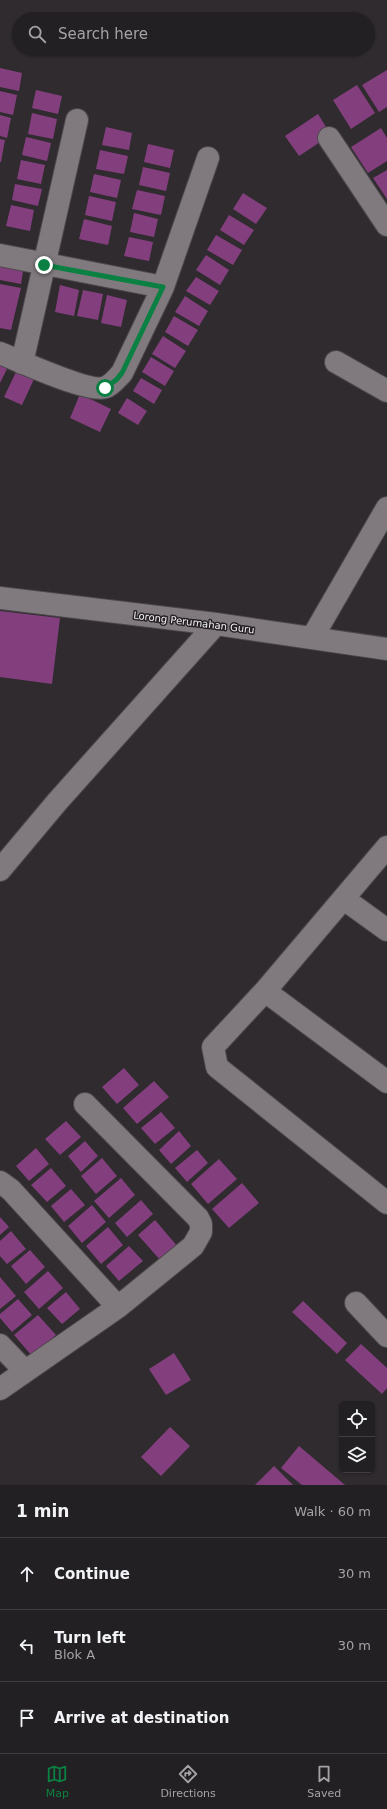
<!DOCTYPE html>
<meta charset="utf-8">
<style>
:root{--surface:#232023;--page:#2f2d30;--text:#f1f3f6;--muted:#a3a3a6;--line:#403e41;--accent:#0b8043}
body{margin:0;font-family:"DejaVu Sans",sans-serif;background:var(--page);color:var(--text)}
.controls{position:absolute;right:12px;bottom:12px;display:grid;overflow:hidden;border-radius:6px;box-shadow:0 1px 3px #0004}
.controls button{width:36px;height:36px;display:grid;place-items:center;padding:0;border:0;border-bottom:1px solid var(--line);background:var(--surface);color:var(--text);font:20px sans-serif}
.stop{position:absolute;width:12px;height:12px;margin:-9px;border:3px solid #0b8043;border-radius:50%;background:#fff}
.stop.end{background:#0b8043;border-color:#fff;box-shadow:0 1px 4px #0008}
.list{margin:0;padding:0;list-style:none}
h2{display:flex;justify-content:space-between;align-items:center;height:52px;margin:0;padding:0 16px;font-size:17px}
h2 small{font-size:13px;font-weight:400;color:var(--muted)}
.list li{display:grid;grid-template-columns:26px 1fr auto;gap:12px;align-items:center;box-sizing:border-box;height:72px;padding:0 16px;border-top:1px solid var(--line)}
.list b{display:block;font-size:15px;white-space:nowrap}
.list p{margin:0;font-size:13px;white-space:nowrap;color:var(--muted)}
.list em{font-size:13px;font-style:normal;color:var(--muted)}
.icon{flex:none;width:22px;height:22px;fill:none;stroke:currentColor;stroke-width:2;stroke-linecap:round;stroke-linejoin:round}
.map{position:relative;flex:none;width:387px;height:1485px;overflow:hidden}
.search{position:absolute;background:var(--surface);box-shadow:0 1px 3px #0004;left:12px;right:12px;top:12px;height:44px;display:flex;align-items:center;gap:10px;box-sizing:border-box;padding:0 14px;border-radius:22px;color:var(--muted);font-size:15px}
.sheet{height:268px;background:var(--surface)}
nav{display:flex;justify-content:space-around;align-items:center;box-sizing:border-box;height:56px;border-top:1px solid var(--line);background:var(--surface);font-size:11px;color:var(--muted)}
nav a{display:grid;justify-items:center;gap:2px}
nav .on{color:var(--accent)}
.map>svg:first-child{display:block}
.building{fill:#833f7d}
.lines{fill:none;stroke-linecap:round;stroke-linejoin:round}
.minor-casing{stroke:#4c484c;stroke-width:24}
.minor{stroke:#807a7f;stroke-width:22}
.route{stroke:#0b8043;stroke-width:5}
.labels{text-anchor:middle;stroke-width:3;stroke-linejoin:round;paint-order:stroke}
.street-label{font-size:10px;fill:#f3f0f3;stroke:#252125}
</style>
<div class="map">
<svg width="387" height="1485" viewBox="0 0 387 1485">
<rect width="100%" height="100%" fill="#2f2b2f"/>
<path class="building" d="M0,68l22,5 -3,18 -19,-4z
M387,70v37l-8,5 -17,-27z
M357,85l18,28 -24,16 -18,-29z
M36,90l26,6 -4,18 -26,-6z
M0,91l17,4 -4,20 -13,-3z
M32,113l25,6 -4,20 -25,-5z
M318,114l13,21 -32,21 -14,-20z
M0,115l11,3 -4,20 -7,-2z
M106,127l26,6 -3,17 -27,-5z
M381,128l6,10v23l-19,12 -17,-26z
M26,137l25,6 -4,18 -25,-6z
M0,139l5,1 -4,22h-1z
M148,144l26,6 -4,18 -26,-6z
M100,150l28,6 -4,18 -28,-5z
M21,160l24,5 -4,19 -24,-5z
M143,167l27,6 -4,18 -27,-6z
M387,170v29l-14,-21z
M94,174l27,6 -4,18 -27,-6z
M15,184l27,5 -4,17 -26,-6z
M137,190l28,6 -4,19 -29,-6z
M243,193l24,15 -11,16 -23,-15z
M89,196l27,6 -4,19 -27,-6z
M11,205l23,5 -4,21 -24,-5z
M134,213l24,6 -4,18 -24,-5z
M229,215l25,15 -10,15 -24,-15z
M84,219l28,7 -4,19 -29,-6z
M216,235l26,15 -9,15 -26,-15z
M129,237l24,5 -4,19 -25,-5z
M206,255l23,15 -9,15 -24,-15z
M0,260l24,5 -3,19 -21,-4z
M196,277l23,14 -9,14 -24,-14z
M0,284l21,4 -10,42 -11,-2z
M60,285l19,5 -5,26 -19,-4z
M83,290l20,4 -5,26 -21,-4z
M107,295l20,5 -6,27 -20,-4z
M185,296l23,15 -9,15 -24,-14z
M174,316l24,14 -10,16 -23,-14z
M163,336l23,15 -11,17 -23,-14z
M151,357l23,14 -9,15 -23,-14z
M0,358l10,5 -10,20z
M17,370l17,9 -12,26 -18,-8z
M141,378l21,12 -8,14 -21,-13z
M80,394l31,15 -11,23 -30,-14z
M127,398l20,13 -9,14 -20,-12z
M0,611l60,7 -8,66 -52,-7z
M124,1068l15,17 -22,19 -15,-17z
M154,1081l15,16 -32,27 -14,-16z
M161,1112l14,16 -20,16 -14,-16z
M66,1121l15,16 -21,18 -15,-16z
M179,1131l12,15 -20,18 -12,-14z
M85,1141l13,15 -17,16 -13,-16z
M36,1148l13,16 -20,17 -13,-15z
M197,1150l11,13 -21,19 -12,-14z
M102,1158l15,18 -21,18 -15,-18z
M219,1159l18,20 -29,25 -17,-20z
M51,1168l15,18 -19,16 -16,-17z
M121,1178l14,17 -26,23 -15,-17z
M242,1183l17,20 -30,25 -17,-19z
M71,1189l14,16 -21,17 -13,-16z
M141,1200l12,14 -26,23 -12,-14z
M92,1205l14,17 -24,21 -14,-17z
M0,1217l9,10 -9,8z
M155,1220l23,27 -17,14 -23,-26z
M108,1227l15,18 -22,19 -15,-18z
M11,1231l15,18 -19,15 -7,-8v-15z
M129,1246l14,15 -24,20 -13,-15z
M30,1250l15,17 -19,17 -15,-18z
M48,1271l15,17 -24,21 -15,-17z
M0,1277l16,19 -16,13z
M66,1292l14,17 -18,15 -15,-16z
M18,1299l14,16 -20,17 -12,-14v-4z
M303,1301l44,42 -10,11 -45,-42z
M38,1315l18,20 -24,21 -18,-21z
M361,1344l26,24v20l-5,6 -37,-34z
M174,1353l17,27 -25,15 -17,-26z
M170,1427l20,19 -29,30 -20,-19z
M299,1446l46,39h-43l-21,-17z
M274,1466l19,19h-38z"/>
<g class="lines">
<defs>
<path id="minor" d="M329,138l58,87
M0,255l163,32
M0,353c17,7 91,41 106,34 6,-2 11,-9 16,-14l41,-86 45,-129
M336,362l51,29
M22,363l55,-243
M0,598l216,26 171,25
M312,638l75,-130
M387,847l-122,144 -52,56 4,20 170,136
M0,870l57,-68 159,-178
M344,899l43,31
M265,991l122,91
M0,1182l11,8 107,117
M356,1303l31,33
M0,1345l25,26
M0,1389l118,-82 75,-61 8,-14v-8l-3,-6 -113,-114"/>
</defs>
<use href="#minor" class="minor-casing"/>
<use href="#minor" class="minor"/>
</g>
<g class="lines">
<path class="route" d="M44,265l119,22 -41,86 -6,7 -11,8"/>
</g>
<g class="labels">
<g class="street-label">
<text transform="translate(194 622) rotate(7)" y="4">Lorong Perumahan Guru</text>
</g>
</g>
</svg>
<div class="controls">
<button><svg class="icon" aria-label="locate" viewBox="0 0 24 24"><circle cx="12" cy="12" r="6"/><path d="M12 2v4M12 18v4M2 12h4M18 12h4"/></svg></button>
<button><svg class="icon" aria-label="layers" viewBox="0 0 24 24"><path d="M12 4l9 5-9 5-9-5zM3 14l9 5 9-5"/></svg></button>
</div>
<div class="stop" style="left:105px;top:388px"></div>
<div class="stop end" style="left:44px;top:265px"></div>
<div class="search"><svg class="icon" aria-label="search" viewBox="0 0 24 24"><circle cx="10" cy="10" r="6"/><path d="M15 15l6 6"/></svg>Search here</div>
</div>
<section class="sheet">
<h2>1 min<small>Walk · 60 m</small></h2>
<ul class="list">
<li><svg class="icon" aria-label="ahead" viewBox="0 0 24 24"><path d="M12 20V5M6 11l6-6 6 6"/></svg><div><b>Continue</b></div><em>30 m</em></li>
<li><svg class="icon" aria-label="left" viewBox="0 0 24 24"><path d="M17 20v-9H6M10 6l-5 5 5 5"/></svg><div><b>Turn left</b><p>Blok A</p></div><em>30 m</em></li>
<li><svg class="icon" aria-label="arrive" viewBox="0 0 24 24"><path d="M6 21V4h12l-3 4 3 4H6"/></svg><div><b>Arrive at destination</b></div></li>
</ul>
</section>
<nav>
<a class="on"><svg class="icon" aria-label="map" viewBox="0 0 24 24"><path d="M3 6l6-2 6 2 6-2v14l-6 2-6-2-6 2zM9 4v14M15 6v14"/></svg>Map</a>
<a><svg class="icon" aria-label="directions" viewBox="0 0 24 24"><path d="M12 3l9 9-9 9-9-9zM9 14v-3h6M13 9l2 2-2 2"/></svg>Directions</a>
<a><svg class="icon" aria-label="saved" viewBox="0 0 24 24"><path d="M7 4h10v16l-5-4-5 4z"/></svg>Saved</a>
</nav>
